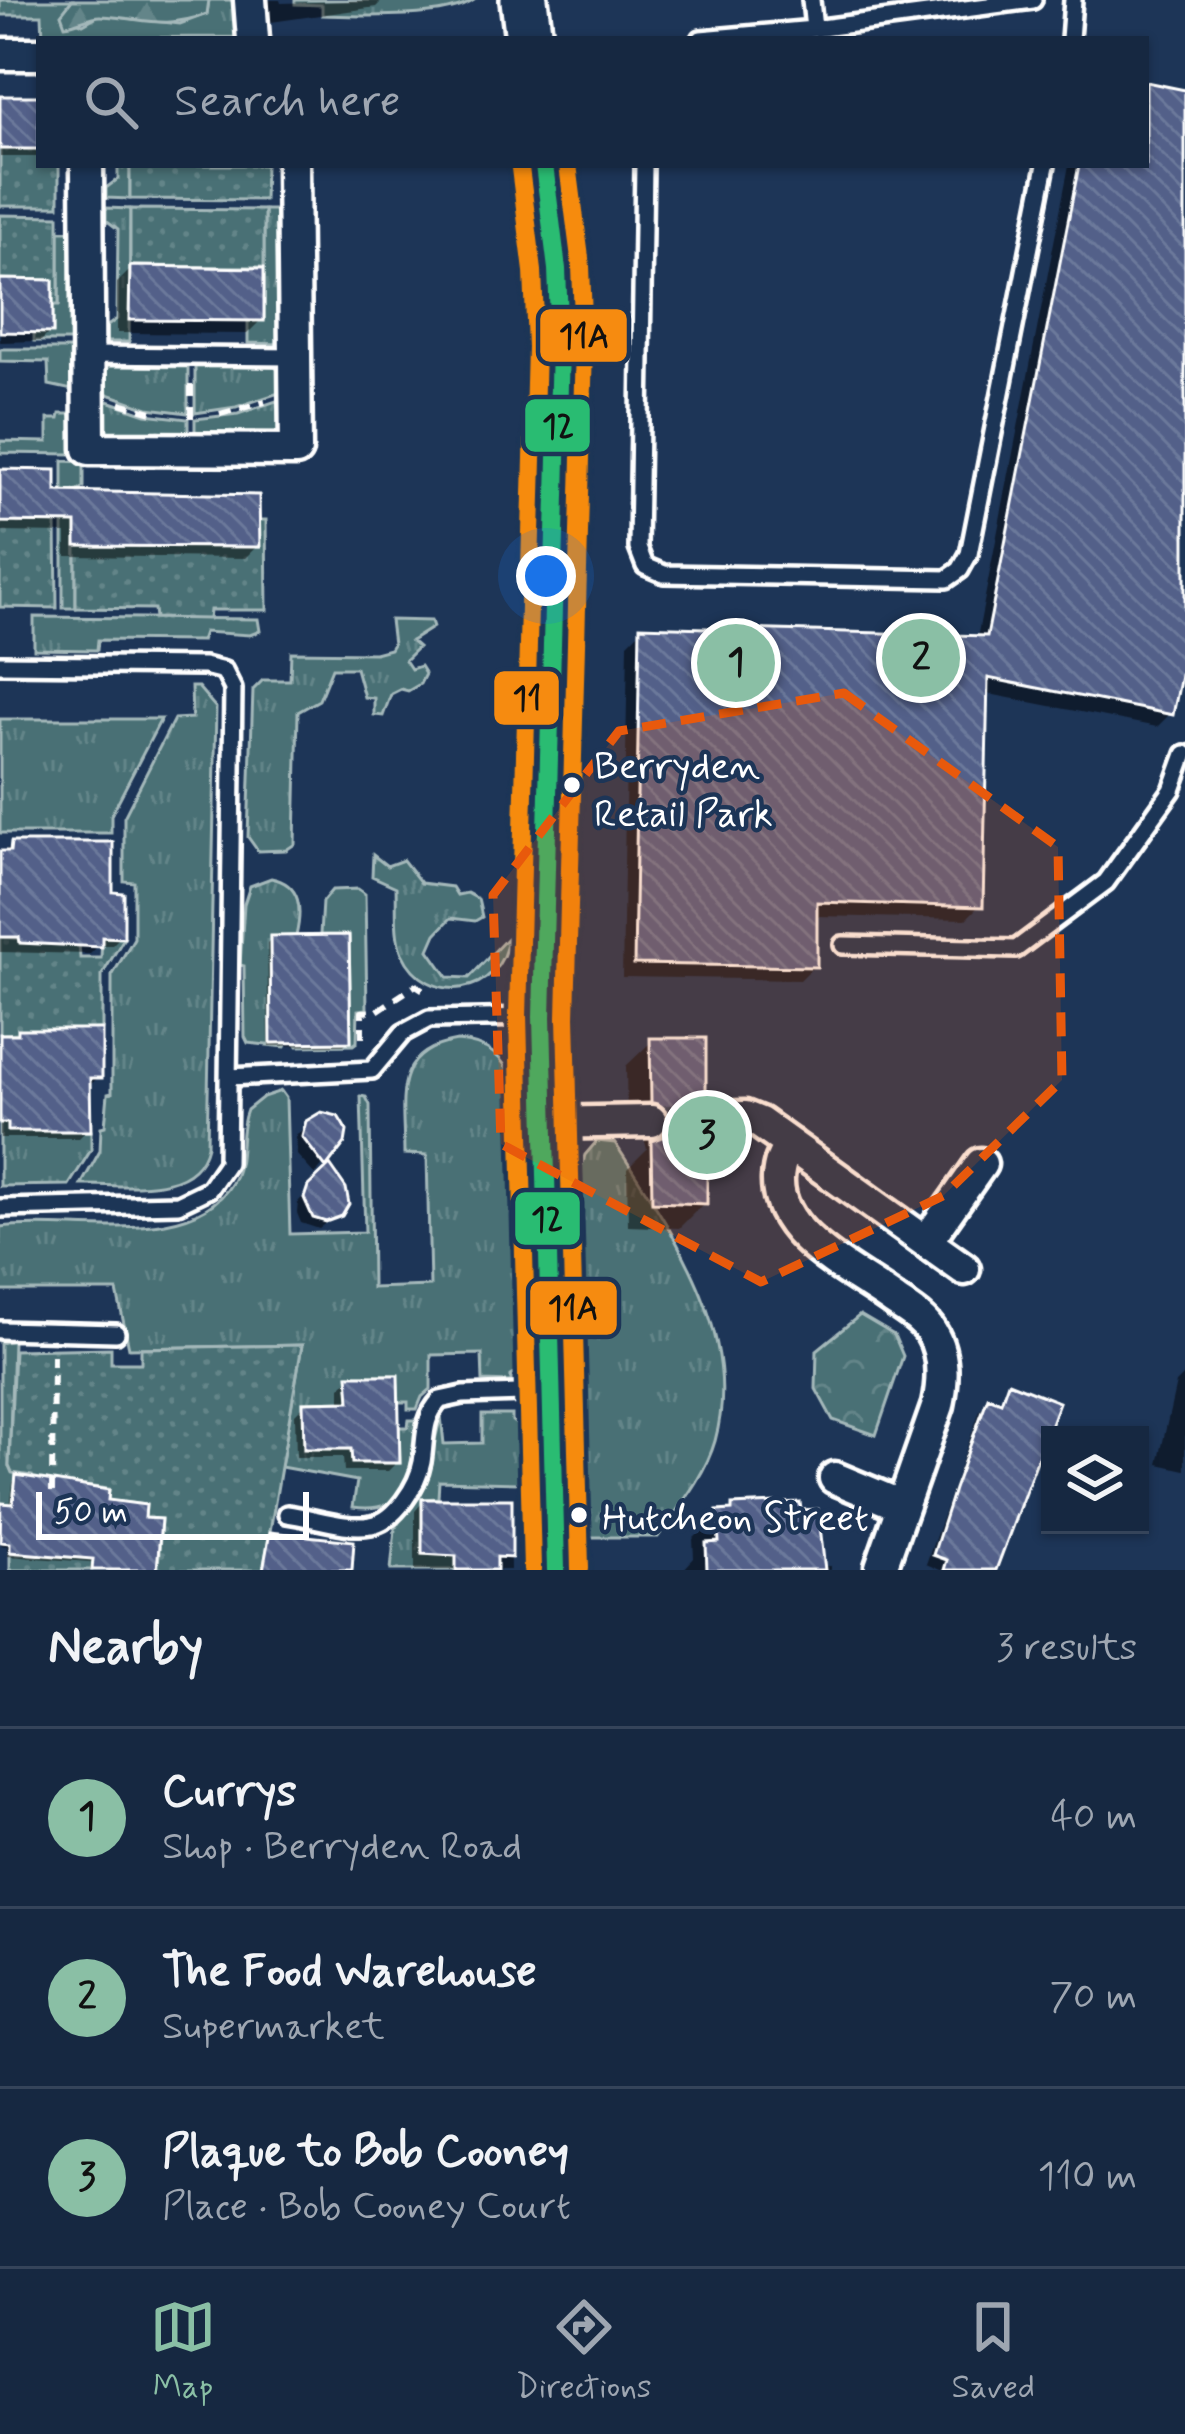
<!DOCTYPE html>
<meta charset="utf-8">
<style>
:root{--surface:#162841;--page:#1f3048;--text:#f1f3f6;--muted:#9ea6b1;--line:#35445a;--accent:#8abfa5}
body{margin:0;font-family:Mynerve,sans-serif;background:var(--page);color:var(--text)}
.controls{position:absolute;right:36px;bottom:36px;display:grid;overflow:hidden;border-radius:0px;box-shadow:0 3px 9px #0004}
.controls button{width:108px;height:108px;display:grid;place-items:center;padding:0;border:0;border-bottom:3px solid var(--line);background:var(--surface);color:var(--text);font:60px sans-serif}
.scale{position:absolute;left:36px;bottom:30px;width:273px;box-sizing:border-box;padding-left:12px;border:6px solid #fff;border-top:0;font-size:33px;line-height:42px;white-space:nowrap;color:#fff;-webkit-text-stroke:9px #1d3557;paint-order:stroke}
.you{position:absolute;left:546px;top:576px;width:42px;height:42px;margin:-30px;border:9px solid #fff;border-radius:50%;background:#1a73e8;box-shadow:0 0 0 18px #1a73e833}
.badge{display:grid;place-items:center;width:78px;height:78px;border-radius:50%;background:var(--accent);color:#111;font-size:39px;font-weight:700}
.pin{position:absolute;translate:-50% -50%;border:6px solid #fff;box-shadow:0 3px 12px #0006}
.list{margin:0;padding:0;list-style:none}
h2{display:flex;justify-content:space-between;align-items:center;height:156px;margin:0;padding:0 48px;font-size:51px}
h2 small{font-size:39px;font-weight:400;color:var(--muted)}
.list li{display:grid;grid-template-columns:78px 1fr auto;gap:36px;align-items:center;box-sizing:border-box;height:180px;padding:0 48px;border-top:3px solid var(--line)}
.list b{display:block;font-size:45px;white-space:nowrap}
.list p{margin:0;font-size:39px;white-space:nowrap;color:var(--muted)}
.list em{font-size:39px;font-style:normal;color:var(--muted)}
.icon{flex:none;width:66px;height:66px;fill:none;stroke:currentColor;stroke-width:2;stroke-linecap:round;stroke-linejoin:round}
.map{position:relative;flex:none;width:1185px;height:1570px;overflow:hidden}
.search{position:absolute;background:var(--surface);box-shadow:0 3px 9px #0004;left:36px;right:36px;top:36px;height:132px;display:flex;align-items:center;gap:30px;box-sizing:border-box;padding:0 42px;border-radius:0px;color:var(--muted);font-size:45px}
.sheet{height:696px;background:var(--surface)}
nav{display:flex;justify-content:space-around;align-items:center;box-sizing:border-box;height:168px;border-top:3px solid var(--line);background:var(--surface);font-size:33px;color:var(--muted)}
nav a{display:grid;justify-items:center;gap:6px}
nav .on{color:var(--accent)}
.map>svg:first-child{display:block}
.grass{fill:url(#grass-tufts);stroke:#a4b8ba;stroke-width:3}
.forest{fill:url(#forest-firs);stroke:#a4b8ba;stroke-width:3}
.park{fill:url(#park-crowns);stroke:#a4b8ba;stroke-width:3}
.garden{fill:url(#garden-dots);stroke:#a4b8ba;stroke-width:3}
.shadow{fill:#0007}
.building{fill:url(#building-back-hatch);stroke:#fff;stroke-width:3}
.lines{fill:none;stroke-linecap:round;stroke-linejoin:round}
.street-tunnel{stroke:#344968;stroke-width:30;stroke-dasharray:30 15;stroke-linecap:butt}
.lane-casing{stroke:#fff;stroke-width:24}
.street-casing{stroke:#fff;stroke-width:39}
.secondary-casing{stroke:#fff;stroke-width:54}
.path{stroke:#fff;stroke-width:6;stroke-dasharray:12 9;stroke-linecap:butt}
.lane{stroke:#1d3557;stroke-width:15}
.street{stroke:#1d3557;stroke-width:30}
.secondary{stroke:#1d3557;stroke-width:45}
.bus-1-casing{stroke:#1d3557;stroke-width:27}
.bus-2-casing{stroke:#1d3557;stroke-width:27}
.bus-3-casing{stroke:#1d3557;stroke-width:27}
.bus-1{stroke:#29bc72;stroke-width:18}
.bus-2{stroke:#f68b10;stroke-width:18}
.bus-3{stroke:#f68b10;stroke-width:18}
.marked{fill:#e8590c;fill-opacity:0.2;stroke:#e8590c;stroke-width:9;stroke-dasharray:24 15;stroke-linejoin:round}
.bus-dot{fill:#fff;stroke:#1d3557;stroke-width:4.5}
.labels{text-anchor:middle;stroke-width:9;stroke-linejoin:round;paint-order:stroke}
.bus-label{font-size:39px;fill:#fff;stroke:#1d3557;text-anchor:start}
.line-badge{stroke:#1d3557;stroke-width:4.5}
.pale-badge-label{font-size:33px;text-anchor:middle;font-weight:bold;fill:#111}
</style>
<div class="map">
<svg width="1185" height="1570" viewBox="0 0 1185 1570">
<defs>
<pattern id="grass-tufts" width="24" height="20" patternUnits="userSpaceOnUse" patternTransform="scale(3)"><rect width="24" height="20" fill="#497074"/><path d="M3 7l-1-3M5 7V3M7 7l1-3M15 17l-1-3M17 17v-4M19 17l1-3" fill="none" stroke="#648589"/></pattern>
<pattern id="forest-firs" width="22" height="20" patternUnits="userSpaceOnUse" patternTransform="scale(3)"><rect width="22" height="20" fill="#497074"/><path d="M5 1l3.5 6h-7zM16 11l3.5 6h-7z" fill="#648589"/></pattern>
<pattern id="park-crowns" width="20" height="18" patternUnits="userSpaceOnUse" patternTransform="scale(3)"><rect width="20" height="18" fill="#497074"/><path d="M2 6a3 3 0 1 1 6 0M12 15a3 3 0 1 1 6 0" fill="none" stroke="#648589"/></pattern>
<pattern id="garden-dots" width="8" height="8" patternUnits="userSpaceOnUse" patternTransform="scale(3)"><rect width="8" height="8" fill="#497074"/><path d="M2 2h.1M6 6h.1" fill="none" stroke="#648589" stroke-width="1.8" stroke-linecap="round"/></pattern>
<pattern id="building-back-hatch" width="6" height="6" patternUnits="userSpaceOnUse" patternTransform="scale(3)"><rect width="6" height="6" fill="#526189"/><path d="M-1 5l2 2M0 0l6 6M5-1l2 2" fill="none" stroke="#6c799b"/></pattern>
</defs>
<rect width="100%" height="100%" fill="#1d3557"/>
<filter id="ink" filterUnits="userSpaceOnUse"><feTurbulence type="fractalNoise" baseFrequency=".00833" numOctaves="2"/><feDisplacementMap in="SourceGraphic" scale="24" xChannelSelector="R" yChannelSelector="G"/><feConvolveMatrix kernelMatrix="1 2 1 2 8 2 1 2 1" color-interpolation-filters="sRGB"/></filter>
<g filter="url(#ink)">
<path class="grass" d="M0,0h72l-10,14 21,10 16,-9 81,9 27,-10 2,-14h27l3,37 -196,1 -1,-23h-42z
M295,0h179c-27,20 -117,16 -152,15v-10l-27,-1z
M118,165h12v34l-24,-1v-10l12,-9z
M106,208l24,1 -1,133h-23v-15l11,-8 1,-90 -12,-9z
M264,210h15l1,134 -32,-1v-22l16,-1z
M59,231h14v110h-39v-8l19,-1v-27l6,-1z
M0,349h73l-1,41 -23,-5 -1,-23 -48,-1z
M109,366l79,1v46l-40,-5 -43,-15v-23z
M274,366l4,4 1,23 -43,14 -41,6v-46z
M105,400l41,14 42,5v17l-79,1 -5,-5z
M279,400v31l-4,5h-80v-17l43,-5z
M60,414h12l1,40 -73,-1v-12l48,1v-23h11z
M63,461l21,1v25l-8,6v115h-13z
M34,617l224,2 2,12 -10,4 -46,-3 -3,9 -103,-1 -1,10 -63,-1z
M390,620l41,1 2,6 -22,14 7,6 -13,13 6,9 9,-3 5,8 -5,10 -12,7 -7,-2 -10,5 -8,22 -9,-1v-17l-10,-1 -8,-29h-24l-13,32 -21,12 -3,132 -9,6 -28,1 -10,-14 5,-147 10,-10h27l1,-28 84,1 15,-4 3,-5z
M191,687h7l18,21 -9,438c-12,52 -84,38 -126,39l19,-34 1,-24 4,-1 3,-32 4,-1v-117l22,-38v-56l-10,-1v-64l50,-98 18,-1z
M0,719h161l-50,96v18h-111z
M373,855l14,11 16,-6 18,23 31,4 5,8 10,-2 11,6 4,18 -7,4 -24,-3 -15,16 -7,16 19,27 21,1 39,-41c-6,59 -81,71 -106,16 -8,-17 -5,-46 -6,-66l-24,-11z
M271,878c31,6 31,32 25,58l-26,1 1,105 16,1 -2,4 -37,-4 -3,-6 -1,-71 -4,-1 4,-61 6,-18z
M332,890l26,-1 7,5 2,115 -9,1 -1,32 -4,3 -55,1 -2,-3 55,-1 -2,-106 -29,-1 2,-33z
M457,1041c29,2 48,15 57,43l5,287 -8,5v6l-28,-1 -1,-27 -51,1v34l-9,8 -5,12h-9v-7h-9l-2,-27h-48l1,26 -47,1 1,47h47l1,14h48l-1,-36h9l1,-7h7c-7,44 1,96 -63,87l4,-26 -76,-14 21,-122 -173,3 -12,-57h-117v-64c68,-10 191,24 232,-44 14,-23 5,-49 15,-73l16,-13 18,-6 5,7 4,136 75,-2 -4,-136 5,1 4,8 2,183 58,-2 -3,-131 -23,-1c0,-53 -14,-102 53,-113z
M0,1123h8l1,8h82v19l-22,35 -69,1z
M597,1141l18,2c56,87 130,190 100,298 -10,35 -37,67 -57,96h-68l-11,-363 6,-19z
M13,1340l-4,126 7,8 -3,30h-12l-1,18v-179z
M482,1415h30v6l7,5 1,57 -81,-2 -1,17 -16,1v55l34,2v14h-65l4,-41 30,-49 16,-64 3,28 38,-1z"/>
<path class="forest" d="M72,0h137l-2,14c-45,16 -62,4 -105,2 -11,-1 -24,8 -37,9l-4,-11z"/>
<path class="park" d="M860,1315l34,20 9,21 -27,79 -43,-15 -17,-31 1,-39z"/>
<path class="garden" d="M0,149h39v16h20v41h-59z
M130,165h135l-1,35 -134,-1z
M130,209l134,1v57l-134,-1z
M0,215l59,1v89h-6v-25l-53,-1z
M259,520h7l1,90h-57l-1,9 -54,-1 -1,-9 -78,-1v-62l183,1z
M0,522l56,1 1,85 -57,-1z
M0,937l79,6 1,15h21l1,-21 22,1 -22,37v54l-102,5z
M302,1345l-38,221 24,4h-125l-5,-2 3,-48 -16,-2 1,-13 -24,-3 -15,10 2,-23 -24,-3 -54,8 1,-18 -20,-3 -3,-7 5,-116 97,-2v15h30v-15z
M10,1553l83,6 -1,11h-82z"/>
<path class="shadow" d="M268,0h12l1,3 102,-3 -7,7 -105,15z
M1146,85l39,8v547l-14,73 -14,14 -173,-34 -4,212 -14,14 -152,-3v50l-14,14 -178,-3 6,-334 14,-14 335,9 92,-473h77z
M0,99h39v58h-39z
M131,269l130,51 -14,14 -130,-1v-50z
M0,282l50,50 -9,9 -41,1z
M0,472l53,22 204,52 -12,12 -179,-2v-23l-66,-1z
M12,845l98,50 11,41 -9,9h-13l-9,9 -90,-2v-98z
M271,939l77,102 -4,4 -75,1 -2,-103z
M99,1032v45l-10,9 -1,43 -9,9h-79v-105z
M652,1041l51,56 -20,20 21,86 -25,25 -51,-2 -1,-57 20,-20 -4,-14 -16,-8 -1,-61z
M314,1117l28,25 -27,33 -18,-20 -1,-19z
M329,1169l5,48 -15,12 -18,-6 -4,-10 1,-11z
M1185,1374v96l-27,-6 18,-81z
M350,1378l47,84 -9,9h-44l-1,-14h-47l-1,-43 9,-9 37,-1v-17z
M1009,1386l-16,184h-53l-14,-6 54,-154 9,-9 8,3z
M17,1478l88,25 37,17 13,50h-65l1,-8 -84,-6v-10l-7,-1v-36l10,-2 3,-25z
M423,1502h86l1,68h-95v-59z
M733,1508l89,58h9v4h-148l11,-12 -1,-19 26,-25h9z"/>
<path class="building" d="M1146,82l39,8v566l-12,59 -185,-37 -5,229 -166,-5v65l-183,-3 6,-338 347,10 92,-471h67z
M0,96h39v53h-39z
M130,266l134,2v53l-135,-1z
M0,279l53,1v53l-53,-1z
M0,469l56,1v21l203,4 1,52 -184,-1v-23l-76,-1z
M11,842h102v50l11,1v45l-22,-1v10l-82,-4 -1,-6h-19v-86h10z
M349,935l2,107 -80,1 -1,-107z
M18,1029h84v49h-12l1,53h-83v-8h-8v-89h18z
M650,1038h56v61l-11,3 -8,15 3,12 17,8v67l-55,-2 -1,-61 11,-4 8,-15 -3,-12 -16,-8z
M321,1112l17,4 9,15 -2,12 -19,25 -24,-31 4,-16z
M330,1165l16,23 3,16 -7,12 -16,6 -13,-4 -9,-20 4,-12z
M348,1375h50l2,88h-48l-1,-14h-47l-1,-47 47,-1z
M1008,1382l51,20 -63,168h-52l3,-10 -14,-5 21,-66 34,-92 13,5z
M16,1475l93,15 -1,10 38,5 -1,13 16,1 -4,51h-65l1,-11 -83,-7v-9l-10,-1 1,-39 12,1z
M422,1499h90v59l-15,-1v13h-41v-14l-34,-2z
M800,1502l1,8 17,-1 7,61h-118l-1,-27 13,-1 -2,-31 15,-1v-5z
M270,1532l84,9 -2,29h-89z"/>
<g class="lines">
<path class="street-tunnel" d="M651,1121l55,-3"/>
<defs>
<path id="lane" d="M811,0l3,29
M701,39l113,-10 219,-29
M1070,39l3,-39
M644,165l-6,383 7,18 19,8 283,5 13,-9 9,-16 77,-389
M88,355l207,2
M0,664l204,2 20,5 9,18 -6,474 -18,26 -31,15 -178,4
M843,945l173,4 90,-67 66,-92 13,-36
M229,1077l143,-7 31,-37 26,-14 110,-2
M0,1330l116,3
M287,1514c25,3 60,16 84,11 25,-4 47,-41 51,-63 4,-24 0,-43 18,-62l23,-5 85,-3"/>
<path id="street" d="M250,0l3,39
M0,54h39
M87,165l2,284 207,1 -3,-285
M706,1118l39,-1 15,6 166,119 55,-78
M543,1123l108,-2
M791,1145c-9,10 -12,20 -13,34 -2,58 76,92 118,123 13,9 27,17 35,30 14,22 12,49 7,73l-57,162
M926,1242l38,27
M835,1478l67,28"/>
<path id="secondary" d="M524,0l5,39
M544,165l13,104 3,78 -18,670 14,553"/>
</defs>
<use href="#lane" class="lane-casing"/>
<use href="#street" class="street-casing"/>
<use href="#secondary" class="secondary-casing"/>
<path class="path" d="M120,403l39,11
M220,414l45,-12
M191,418v-40
M362,1038v-26l15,-1 39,-26 11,7
M52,1492l1,-137"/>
<use href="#lane" class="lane"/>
<use href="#street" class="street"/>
<use href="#secondary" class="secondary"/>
<defs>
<path id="bus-1" d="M544,165l13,104 3,78 -18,670 14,553"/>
<path id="bus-2" d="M520,168l13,103 3,76 -18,669 14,554"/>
<path id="bus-3" d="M568,165l13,101 3,80 -18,671 14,552"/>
</defs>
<use href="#bus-1" class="bus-1-casing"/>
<use href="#bus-2" class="bus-2-casing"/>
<use href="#bus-3" class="bus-3-casing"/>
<use href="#bus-1" class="bus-1"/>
<use href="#bus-2" class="bus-2"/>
<use href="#bus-3" class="bus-3"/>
</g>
</g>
<path class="marked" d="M844,693l214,154 4,233 -119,116 -182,86 -260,-138 -8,-249 126,-164z"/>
<g class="bus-dot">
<circle cx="572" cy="785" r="10"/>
<circle cx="579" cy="1515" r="10"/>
</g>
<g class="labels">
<g class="bus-label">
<text x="594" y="778">Berryden<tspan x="594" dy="48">Retail Park</tspan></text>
<text x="602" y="1530">Hutcheon Street</text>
</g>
</g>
<g class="line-badge">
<rect x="538" y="307" width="91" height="57" rx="12" fill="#f68b10"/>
<rect x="523" y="397" width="69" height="57" rx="12" fill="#29bc72"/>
<rect x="492" y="669" width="69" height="58" rx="12" fill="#f68b10"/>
<rect x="513" y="1190" width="69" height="57" rx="12" fill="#29bc72"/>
<rect x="528" y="1279" width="91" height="58" rx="12" fill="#f68b10"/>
</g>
<g class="pale-badge-label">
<text x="584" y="347">11A</text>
<text x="558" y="437">12</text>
<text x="527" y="709">11</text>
<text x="547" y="1230">12</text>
<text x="573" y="1319">11A</text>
</g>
</svg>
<div class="controls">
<button><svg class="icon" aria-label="layers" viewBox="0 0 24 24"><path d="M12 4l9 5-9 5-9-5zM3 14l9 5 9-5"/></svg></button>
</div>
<div class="scale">50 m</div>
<div class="you"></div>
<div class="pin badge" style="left:736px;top:663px">1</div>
<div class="pin badge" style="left:921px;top:658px">2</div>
<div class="pin badge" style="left:707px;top:1135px">3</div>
<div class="search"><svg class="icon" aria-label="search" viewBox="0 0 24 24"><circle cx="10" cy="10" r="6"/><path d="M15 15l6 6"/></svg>Search here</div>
</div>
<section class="sheet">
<h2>Nearby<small>3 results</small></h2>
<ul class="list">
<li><span class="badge">1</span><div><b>Currys</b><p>Shop · Berryden Road</p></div><em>40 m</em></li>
<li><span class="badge">2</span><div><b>The Food Warehouse</b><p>Supermarket</p></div><em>70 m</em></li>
<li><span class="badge">3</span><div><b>Plaque to Bob Cooney</b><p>Place · Bob Cooney Court</p></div><em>110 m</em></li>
</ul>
</section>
<nav>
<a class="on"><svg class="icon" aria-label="map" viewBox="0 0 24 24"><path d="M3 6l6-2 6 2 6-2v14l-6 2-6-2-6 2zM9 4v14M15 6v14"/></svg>Map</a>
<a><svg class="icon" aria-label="directions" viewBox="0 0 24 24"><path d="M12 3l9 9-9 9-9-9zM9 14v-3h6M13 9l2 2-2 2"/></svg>Directions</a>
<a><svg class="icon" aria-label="saved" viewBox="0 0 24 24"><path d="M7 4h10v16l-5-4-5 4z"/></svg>Saved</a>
</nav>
